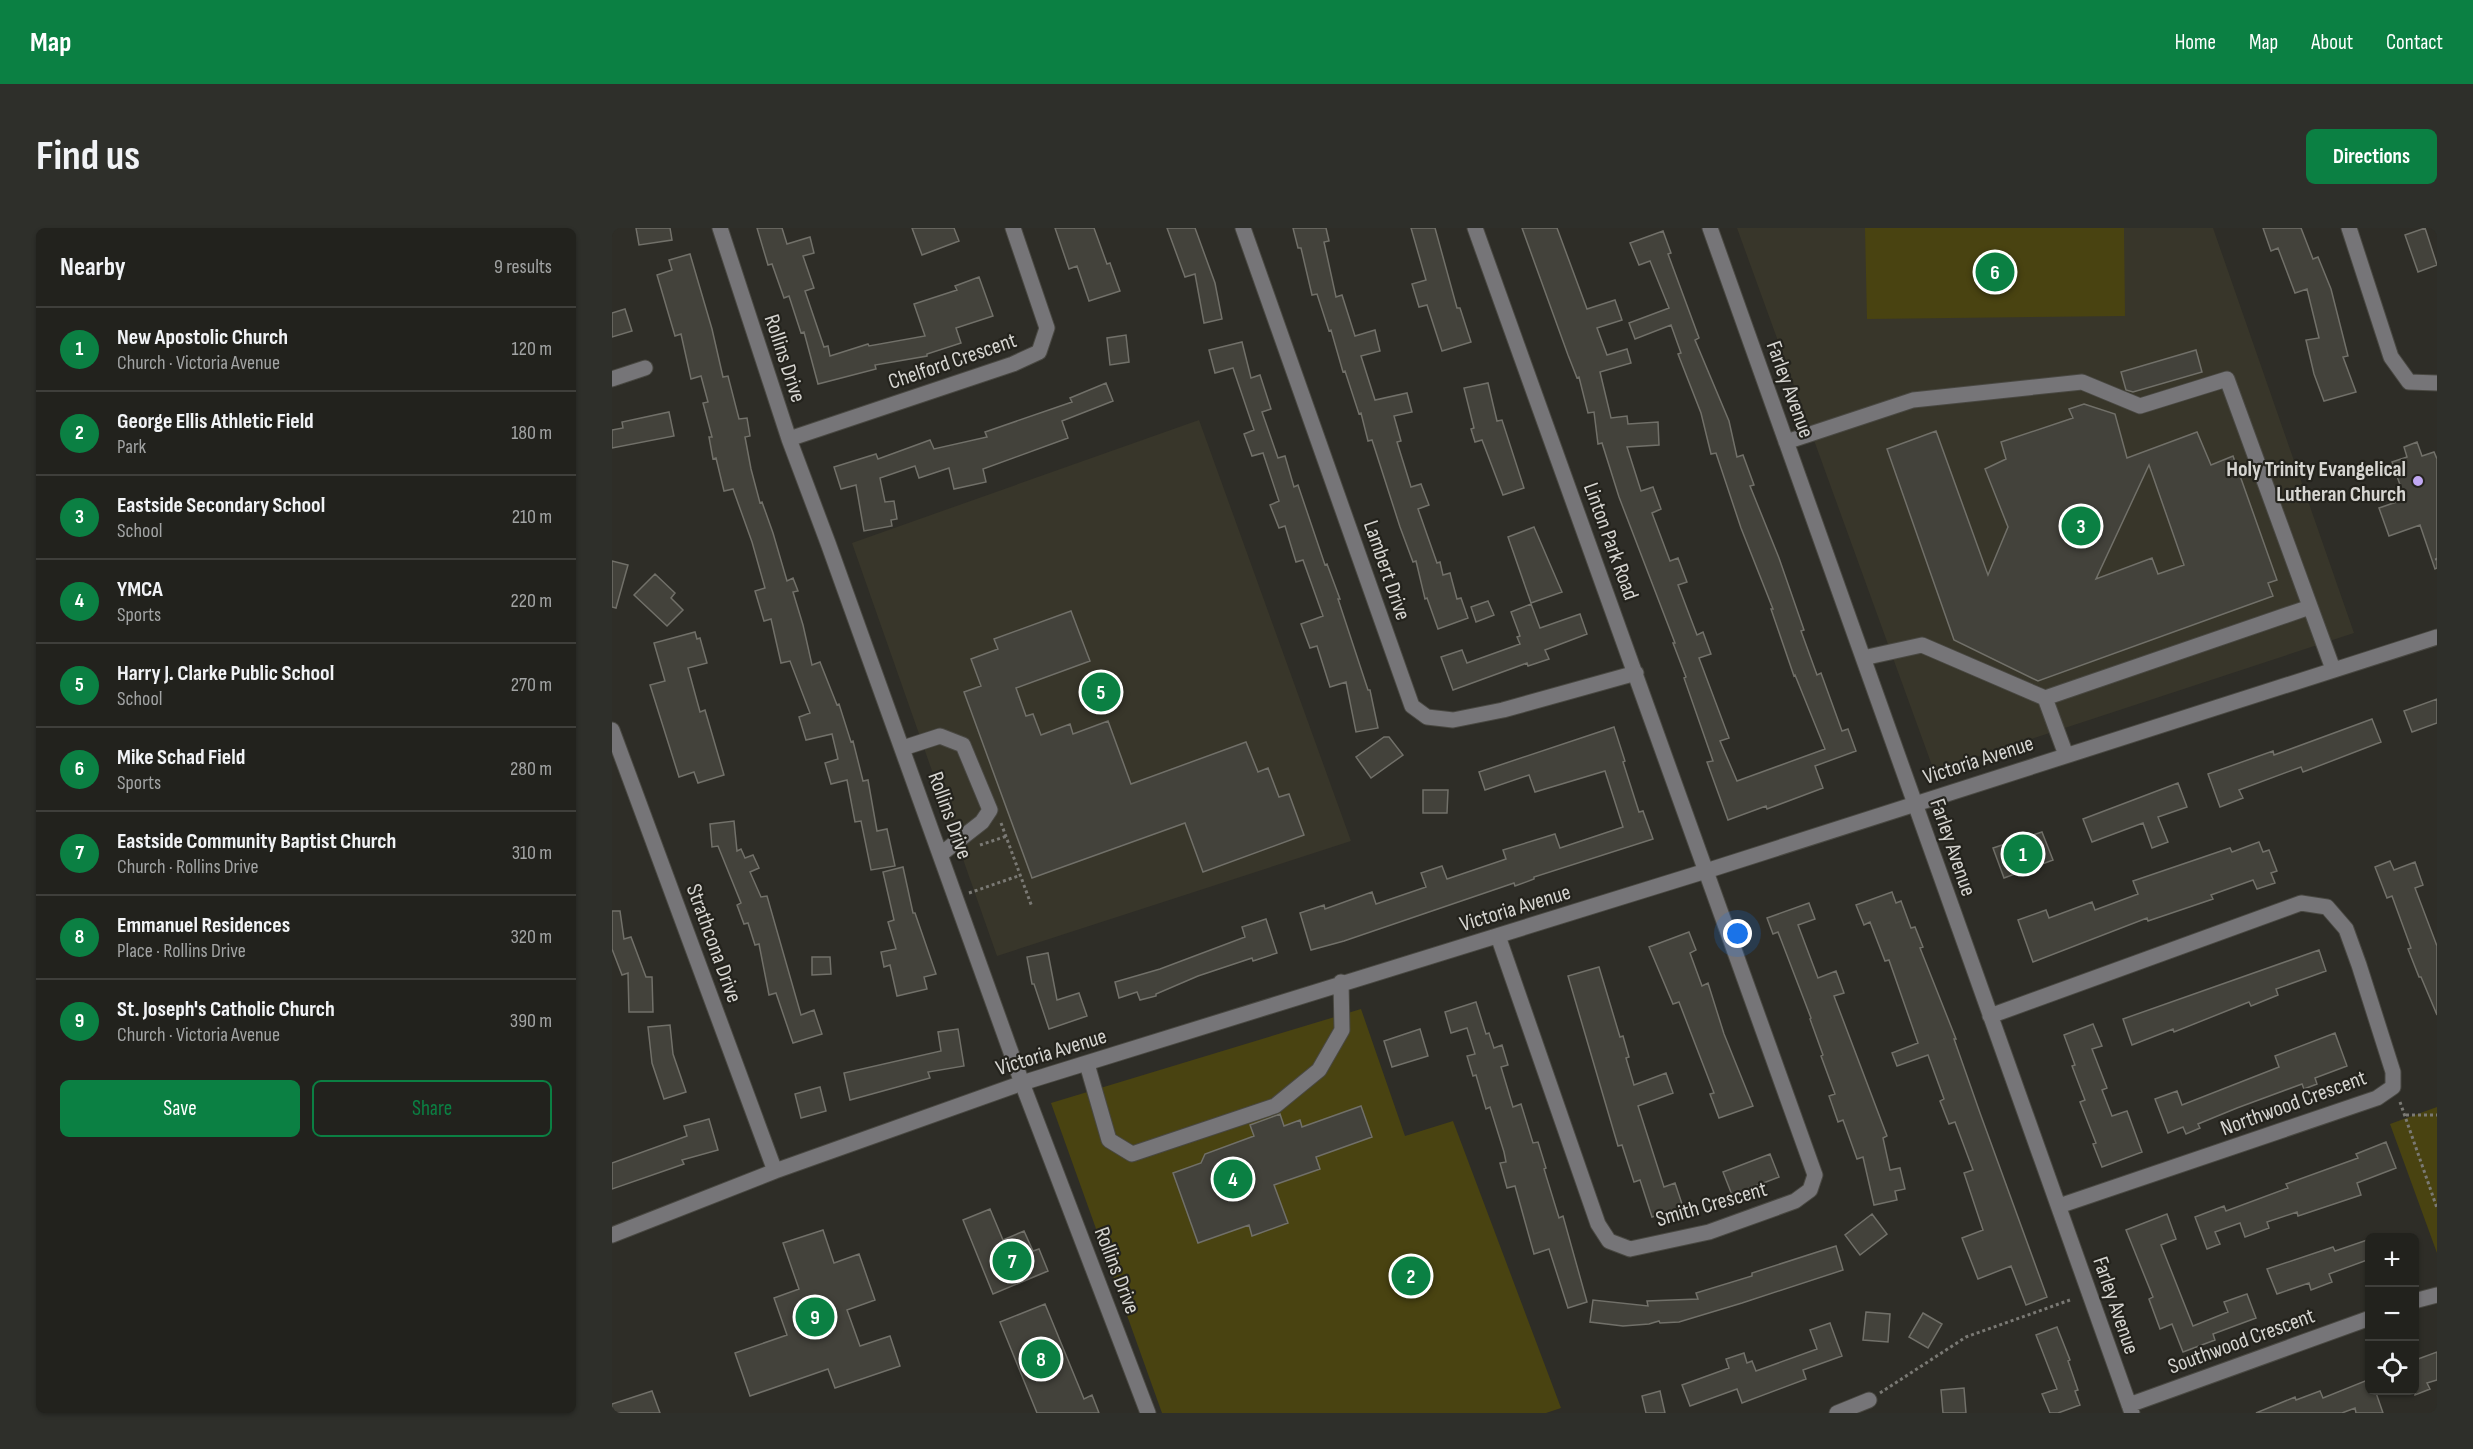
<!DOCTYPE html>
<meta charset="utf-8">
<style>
:root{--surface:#22221d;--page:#2e2f2a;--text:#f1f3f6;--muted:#a2a4a4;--line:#3f3f3b;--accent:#0b8043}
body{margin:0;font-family:"Sofia Sans Condensed",sans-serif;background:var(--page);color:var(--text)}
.controls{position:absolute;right:18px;bottom:18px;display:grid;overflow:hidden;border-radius:9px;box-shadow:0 2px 4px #0004}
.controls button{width:54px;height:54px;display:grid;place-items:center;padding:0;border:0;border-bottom:2px solid var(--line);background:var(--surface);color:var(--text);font:30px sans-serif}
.you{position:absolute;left:1126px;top:706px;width:21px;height:21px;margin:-15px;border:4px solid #fff;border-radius:50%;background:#1a73e8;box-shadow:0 0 0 9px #1a73e833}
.badge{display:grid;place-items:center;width:39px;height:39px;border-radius:50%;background:var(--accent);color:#fff;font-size:20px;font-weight:700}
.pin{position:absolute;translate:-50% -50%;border:3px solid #fff;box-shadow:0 2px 6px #0006}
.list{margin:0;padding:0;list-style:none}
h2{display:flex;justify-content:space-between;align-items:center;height:78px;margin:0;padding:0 24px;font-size:26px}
h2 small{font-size:20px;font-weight:400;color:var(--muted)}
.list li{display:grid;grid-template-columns:39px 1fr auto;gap:18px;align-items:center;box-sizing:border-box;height:84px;padding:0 24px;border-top:2px solid var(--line)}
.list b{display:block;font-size:22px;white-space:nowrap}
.list p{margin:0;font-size:20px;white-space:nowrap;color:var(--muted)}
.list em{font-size:20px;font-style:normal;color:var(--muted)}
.actions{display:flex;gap:12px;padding:18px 24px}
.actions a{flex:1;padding:14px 0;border:2px solid var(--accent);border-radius:9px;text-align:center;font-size:21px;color:var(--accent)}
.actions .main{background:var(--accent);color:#fff}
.icon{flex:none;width:33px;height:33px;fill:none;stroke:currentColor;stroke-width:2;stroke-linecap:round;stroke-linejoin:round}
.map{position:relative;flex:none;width:1825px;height:1185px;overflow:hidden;border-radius:9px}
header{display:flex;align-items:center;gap:36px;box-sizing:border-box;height:84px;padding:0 30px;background:var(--accent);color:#fff}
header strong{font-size:28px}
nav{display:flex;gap:33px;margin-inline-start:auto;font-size:21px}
.intro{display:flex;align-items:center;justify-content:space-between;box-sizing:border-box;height:144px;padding:0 36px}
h1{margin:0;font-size:42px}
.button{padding:15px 27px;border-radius:9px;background:var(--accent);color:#fff;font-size:21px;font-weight:700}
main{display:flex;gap:36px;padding:0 36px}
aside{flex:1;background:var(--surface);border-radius:9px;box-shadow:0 2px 4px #0004}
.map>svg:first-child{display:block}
.built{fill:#38362a}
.green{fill:#494311}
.building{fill:#43423b;stroke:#717069;stroke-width:1.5;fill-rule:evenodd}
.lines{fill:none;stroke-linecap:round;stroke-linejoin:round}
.minor-casing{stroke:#494842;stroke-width:17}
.path{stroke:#7a7974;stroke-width:3;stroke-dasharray:3 3;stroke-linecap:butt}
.minor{stroke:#767578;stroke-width:15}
.poi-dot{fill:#c1a8f3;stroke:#24231d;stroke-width:2}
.labels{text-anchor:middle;stroke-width:4.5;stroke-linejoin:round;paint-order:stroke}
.street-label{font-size:22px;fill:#d6d5d1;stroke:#24231d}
.poi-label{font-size:22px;font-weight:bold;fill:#d6d5d1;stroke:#24231d;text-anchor:end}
</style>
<header>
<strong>Map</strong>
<nav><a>Home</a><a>Map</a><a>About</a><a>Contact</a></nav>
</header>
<div class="intro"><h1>Find us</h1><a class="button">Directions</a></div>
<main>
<aside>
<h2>Nearby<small>9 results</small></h2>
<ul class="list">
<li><span class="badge">1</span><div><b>New Apostolic Church</b><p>Church · Victoria Avenue</p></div><em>120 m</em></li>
<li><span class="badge">2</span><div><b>George Ellis Athletic Field</b><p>Park</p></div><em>180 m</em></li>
<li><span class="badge">3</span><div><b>Eastside Secondary School</b><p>School</p></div><em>210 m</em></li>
<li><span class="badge">4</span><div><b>YMCA</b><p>Sports</p></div><em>220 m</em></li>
<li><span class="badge">5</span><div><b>Harry J. Clarke Public School</b><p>School</p></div><em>270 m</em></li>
<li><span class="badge">6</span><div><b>Mike Schad Field</b><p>Sports</p></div><em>280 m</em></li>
<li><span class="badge">7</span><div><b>Eastside Community Baptist Church</b><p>Church · Rollins Drive</p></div><em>310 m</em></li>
<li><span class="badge">8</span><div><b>Emmanuel Residences</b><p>Place · Rollins Drive</p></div><em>320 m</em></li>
<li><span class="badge">9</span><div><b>St. Joseph's Catholic Church</b><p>Church · Victoria Avenue</p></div><em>390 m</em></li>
</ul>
<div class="actions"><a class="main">Save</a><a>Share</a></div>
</aside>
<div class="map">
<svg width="1825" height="1185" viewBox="0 0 1825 1185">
<rect width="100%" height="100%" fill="#2e2d27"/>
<path class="built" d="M1125,0h476l141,405 -420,138z
M587,192l152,421 -354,115 -145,-413z"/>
<path class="green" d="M1253,0h259l1,88 -258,3z
M749,781l44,127 48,-15 108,287 -15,5h-384l-111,-310z
M1825,879v146l-47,-129z"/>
<path class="building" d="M24,0h34l2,12 -33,5z
M145,0h25l5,16 23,-7 4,16 -11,3 11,32 -9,3 19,56 4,-1 2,10 38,-12 1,2 56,-10 -11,-32 43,-14 -2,-4 24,-9 14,39 -37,12 5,15 -34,11v2l-52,9 1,4 -58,15 -14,-52 -3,1 -12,-37 -5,2 -12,-34 -4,1z
M300,0h42l5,13 -37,14z
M443,0h39l13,36 3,-1 10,28 -31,10 -12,-35 -8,3z
M555,0h28l20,55 7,36 -18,4 -9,-49 -10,3z
M681,0h33l3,13 -5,1 12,55 6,-2 13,41 20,-6 5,21 -19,5 14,44 32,-7 5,19 -18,4 7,25 -4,1 14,45 10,-3 8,21 -11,4 19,54 3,-1 3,13 7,-2 7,26 4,-1 7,20 -30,11 -11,-31 -2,1 -9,-38 -3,1 -13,-35 -28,-87 -4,1 -7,-28 -2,1 -14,-43 -2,1 -12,-42 -2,1 -12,-37 -5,1 -11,-47h-3z
M799,0h24l22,80h3l11,34 -29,9 -15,-46 -8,2 -7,-23 14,-4z
M910,0h35l30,81 28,-9 7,20 -25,8 10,27 20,-6 4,14 -31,9 11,46 16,-2 1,8 30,-2 1,23 -32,2 14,44 12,-4 8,22 -9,4 18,48 8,-3 9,24 -9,3 19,50 6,-3 8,22 -12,4 30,80 -9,3 17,40 88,-32 -30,-74 -1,1 -23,-67h2l-32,-81 -25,-75 -5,1 -10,-41 -23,-59 3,-1 -10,-28 -36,14 -6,-16 40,-15 -19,-47 -11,4 -9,-22 33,-12 8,22 -3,1 31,84 -4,2 34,81 8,36 6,-2 11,30 -4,1 29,72 25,72 -3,1 16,44 4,-2 21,58 6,-2 8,22 -41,15 8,22 -56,21 -1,-3 -38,14 -21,-58 6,-1 -29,-83 2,-1 -13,-34h2l-56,-146 -17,-54 -4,1 -4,-32 -6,1 -9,-36 -2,1 -9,-23z
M1651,0h38l12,31 5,-2 13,32 17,67 -5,1 13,35 -32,9 -10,-27 -8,-34 13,-2 -12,-49 -12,4 -17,-45 -7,3z
M1813,0l12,37 -19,7 -13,-37z
M78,26l22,75 11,48 5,-1 11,43 8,-1 3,18 -5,1 6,32 9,34 2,-1 11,31 14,48 6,-3 5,13 -5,1 10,33 9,40 8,-3 17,43 2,-1 12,38 2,-1 10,40 5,-1 9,51 10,-2 8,37 -24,4 -10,-49 -6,1 -8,-42 -16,4 -6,-21 13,-4 -6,-25 -26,6 -7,-23 11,-4 -20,-52 -9,2 -10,-44 -7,2 -9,-30 10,-3 -13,-46 -19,-53 -9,2 -8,-33 -3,1 -4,-22h3l-9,-34 5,-1 -7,-26 -10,3 -10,-45 -6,2 -18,-61 15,-5 -3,-10z
M13,81l7,22 -20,6v-24z
M514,107l3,27 -19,3 -3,-27z
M630,114l9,36 9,-3 11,34 -9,3 16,46 7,-2 9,31 4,-2 27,80 2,-1 13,35h-2l30,91h2l8,38 -22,4 -10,-50 -16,5 -13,-41 -7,2 -9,-24 22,-8 -20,-56 -7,2 -11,-36 -6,2 -9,-23 9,-4 -16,-48 -11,3 -8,-22 10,-4 -21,-62 -18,5 -6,-23z
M1584,122l6,22 -69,20 -7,-2 -5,-18z
M494,155l7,18 -51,20 6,17 -85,31 3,13 -32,7 -5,-21 -30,10 -4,-12 -35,12 5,24 9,-1 3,18 -6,1 1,6 -28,5 -8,-46 -15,4 -7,-22 42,-13 2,5 52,-19 4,9 53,-12 -2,-5 87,-30 -2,-4z
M876,155l9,38 5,-1 22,68 -21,7 -21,-55 -7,2 -4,-13 3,-1 -10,-40z
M1472,176l31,10 12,44 70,-26 14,33 22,-9 44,124 -9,3 5,13 -235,85 -84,-41 -67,-191 49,-18 52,144 20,-48 -23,-58 21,-10 -5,-17 72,-24 -4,-9zM1537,237l35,100 -26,9 -6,-16 -56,21z
M57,184l5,24 -62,12v-18l11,-2 -1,-6z
M1805,214l5,14 12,-4 3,7v109l-2,1 -15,-44 -31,11 -10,-28 26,-9 -13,-37 15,-5 -3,-10z
M922,299l28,65 -31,11 -23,-66z
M0,333l16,4 -12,43 -4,-1z
M43,346l20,19 -4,5 12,12 -16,16 -33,-31z
M876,373l6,14 -18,7 -5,-15z
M919,376l9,24 40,-14 7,20 -42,16 4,9 -21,7 -1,-3 -74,27 -12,-33 21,-7 5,13 53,-19 -3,-7 3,-1 -9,-24z
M459,383l19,50 -74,27 10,28 7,-2 8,21 29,-11 3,10 35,-13 23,63 115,-42 12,30 10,-4 11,29 10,-3 15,41 -101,37 -18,-49 -153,55 -68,-186 17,-6 -10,-27 27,-10 -4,-10z
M83,404l2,7 3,-1 7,25 -19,5 12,44 5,-2 19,65 -26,8 -4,-11 -15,5 -29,-92 15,-4 -11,-38z
M1825,471v24l-25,9 -8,-21z
M1760,491l9,23 -78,30 -2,-5 -62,23 4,8 -23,9 -12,-33 65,-23 1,4z
M1002,499l11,34 -2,1 16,50 4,-1 10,28 -119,38v2l-19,7 -1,-3 -170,58 -33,9 -11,-37 24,-8 1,4 47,-17 4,12 50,-17 -5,-14 21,-7 5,13 59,-20 -3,-9 52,-16 5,14 63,-21 -18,-56 -70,21 -6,-17 -44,15 -6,-18z
M772,509h5l14,18 -32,23 -15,-21z
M1566,555l9,24 -29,10 10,25 -16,6 -9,-25 -51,19 -9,-23z
M811,562h25l-1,23h-24z
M122,593l3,30 4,-2 4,9 8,-3 6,13 -9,4 11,25 6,-1 34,119 13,-5 8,24 -29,9 -17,-50 -7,2 -10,-51 -4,1 -7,-22 -4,1 -7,-19 4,-2 -23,-57 -6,1 -2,-23z
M1430,604l11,28 -49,18 -11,-30z
M1647,614l4,10 6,-2 8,21 -6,2 4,10 -18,6 -4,-9 -42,15 2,4 -65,22 -1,-3 -114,44 -15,-42 28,-10 3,8 43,-16 3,8 43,-16 -5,-13 97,-33 2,4z
M1778,633l4,9 21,-8 8,23 -8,3 22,58v69l-16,-38h-2l-11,-28 3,-1 -19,-52 -5,2 -12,-31z
M291,639l10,46h2l21,61 -12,3 3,12 -30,7 -7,-31 -6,2 -3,-15 15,-3 -8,-27 6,-2 -11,-48z
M1280,664l4,11 5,-2 10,27 4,-1 8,20 -3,1 36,91h-2l26,74 67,184 -21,8 -15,-39 -33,13 -16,-41 21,-8 -19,-57 9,-3 -18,-48 -6,2 -9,-23 4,-2 -16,-44 -31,11 -5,-13 26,-10 -29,-83 -4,1 -15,-39 -6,3 -8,-20z
M1197,675l6,16 -17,6 20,53 18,-7 8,22 -10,3 53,140 -4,2 7,32 10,-2 5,21 -10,2 2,9 -23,5 -11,-48 -6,2 -14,-39 -5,2 -9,-26 6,-2 -14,-38 2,-1 -13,-36 1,-1 -33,-86 -5,2 -6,-16z
M0,683h8l4,28 7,-2 15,40h6l1,35h-24l-1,-39 -6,2 -10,-26z
M654,691l11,34 -24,8 -1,-3 -54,18 -42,18v2l-16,4 -3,-8 -18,6 -4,-16 45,-13 85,-32 -3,-10z
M1077,704l7,18 -6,3 12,33 6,-3 16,51 29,72 -34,12 -9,-24 4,-1 -35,-91 -6,2 -24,-57z
M1707,722l7,21 -50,18 2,6 -27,11 -2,-4 -75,30 -1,-3 -41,16 -9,-26z
M436,725l9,47 22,-7 8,23 -38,13 -15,-45h-2l-5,-27z
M200,729h18l1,17 -19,1z
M987,739l21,70 3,-1 6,21 -3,1 8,27 32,-12 7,20 -35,13 26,81 11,-4 8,24 -31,10 -12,-37 -6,2 -12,-37 -4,1 -50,-170z
M864,774l10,32 3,-1 5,15 8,-3 6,20 -7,2 12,40 8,-3 12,39 5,-1 8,26 -2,1 15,49 4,-2 24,86 -19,6 -19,-59 -15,5 -19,-68 -8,2 -7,-25 6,-1 -2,-10 -14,-45 -4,2 -10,-34 -3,1 -6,-20 8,-2 -8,-26 -16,5 -6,-21z
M1481,796l9,22 -10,3 15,39 -5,2 10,26 15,-5 15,41 -40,15 -9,-23 3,-1 -16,-41 5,-2 -13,-34 3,-1 -11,-30z
M58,797l3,29 13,38 -22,7 -12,-36 -4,-36z
M346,801l6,37 -36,6 2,6 -80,22 -6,-27 97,-22 -3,-19z
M808,801l8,27 -36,11 -8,-26z
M1723,805l12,33 -32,12 2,6 -13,5 -2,-5 -65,24 -39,16 2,4 -14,6 -3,-7 -15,6 -13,-34 22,-8 5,14 97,-38 -4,-11z
M208,859l6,24 -25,7 -6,-24z
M749,878l11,31 -56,20 4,12 -46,16 14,38 -36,13 -3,-11 -51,18 -25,-70 28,-10 4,-9 49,-18 -4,-11 30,-11 4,12 16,-6 2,7z
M97,891l9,31 -36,10 2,4 -72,25v-26l75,-27 -3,-10z
M1774,914l10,26 -39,15 4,12 -63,21 -1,-4 -30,10 2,6 -24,9 -5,-14 -25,9 5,12 -13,5 -12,-32 29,-11 2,5 62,-23 -2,-4 72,-26 -2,-4z
M1158,926l9,23 -47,18 -9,-23z
M378,981l13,31 21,-9 9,20 6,-2 9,22 -55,23 -30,-74z
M1260,986l15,20 -27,21 -15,-20z
M1555,986l9,25 -15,6 32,81 35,-14 -4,-10 23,-8 9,24 -43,16 2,6 -32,12 -11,-28 -12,5 -11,-30 4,-2 -27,-67z
M211,1002l11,33 25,-9 16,46 -28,10 13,36 30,-10 10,30 -65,22 -7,-19 -78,27 -15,-43 52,-18 -13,-37 25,-9 -16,-46z
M1758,1011v20l-41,15 3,8 -21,8 -2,-7 -32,11 -10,-25 66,-22 2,4z
M1224,1018l7,24 -101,33 -63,19 -19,1 -1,-2 -10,3 -26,2 -33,-4 3,-22 55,6 -1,-5 51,-2 -2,-6 56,-17v-3z
M433,1076l39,95 8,-4 7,18h-62l-37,-91z
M1254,1084l24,2 -2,28 -25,-2z
M1311,1085l19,11 -14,24 -19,-11z
M1218,1095l12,33 -39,14 3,9 -64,24 -5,-14 -47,17 -8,-21 47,-17 -3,-9 18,-6 3,10 5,-2 4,10 61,-22 -7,-19z
M1445,1099l13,33 -2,1 10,29 -3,1 5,14 -22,8h-8l-8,-19 15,-5 -21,-54z
M1825,1124v28l-10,3 3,6 -15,6v-42l3,6z
M1758,1151v11h5l8,23h-27l-1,-5 -13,5h-86l39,-16 1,3 24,-9 3,7z
M1352,1160l2,25h-23l-2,-23z
M40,1163l8,22h-48v-9z
M1048,1163l5,22h-19l-4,-17z"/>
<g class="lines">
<defs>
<path id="minor" d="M108,0l69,211 39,104 194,540 126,330
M631,0l169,478 15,11 26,3 50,-10 133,-37
M863,0l340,947 -5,15 -15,11 -86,31 -79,17 -21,-8 -11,-17 -100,-288
M1098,0l422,1185
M1737,0l42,129 18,25 28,1
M0,151l33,-11
M177,211l224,-75 26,-12 8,-24 -34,-100
M1174,214l127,-42 169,-18 58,24 87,-27 106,290
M1251,430l59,-13 123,53 21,57
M1433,470l265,-91
M0,502l163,441
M291,520l37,-12 23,9 27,65 -8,12 -41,32
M1378,788l311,-113 26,4 19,22 13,36 34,107v15l-16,11 -318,108
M475,836l22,76 23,14 143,-48 44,-36 23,-40 -1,-48
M0,1007l163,-64 247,-88 684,-212 731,-234
M1802,1073l23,-6
M1517,1177l241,-87
M1225,1185l32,-13"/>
</defs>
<use href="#minor" class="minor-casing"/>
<path class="path" d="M1824,330l1,2
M389,595l31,84
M368,617l27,-9
M357,665l52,-18
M1788,874l37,106
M1794,887h31
M1268,1165l86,-56 104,-37"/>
<use href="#minor" class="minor"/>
</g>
<circle class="poi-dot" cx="1806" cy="253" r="6"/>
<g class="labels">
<g class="street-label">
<text transform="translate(174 130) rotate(72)" y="8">Rollins Drive</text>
<text transform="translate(340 132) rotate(-19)" y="8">Chelford Crescent</text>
<text transform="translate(1179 161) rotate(70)" y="8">Farley Avenue</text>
<text transform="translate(1000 313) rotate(70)" y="8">Linton Park Road</text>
<text transform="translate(776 342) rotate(71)" y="8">Lambert Drive</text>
<text transform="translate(1366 531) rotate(-18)" y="8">Victoria Avenue</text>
<text transform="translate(339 587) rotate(70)" y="8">Rollins Drive</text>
<text transform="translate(1342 619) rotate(71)" y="8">Farley Avenue</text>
<text transform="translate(903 679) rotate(-17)" y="8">Victoria Avenue</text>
<text transform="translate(103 715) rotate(70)" y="8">Strathcona Drive</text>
<text transform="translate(439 823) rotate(-17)" y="8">Victoria Avenue</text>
<text transform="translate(1681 874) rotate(-20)" y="8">Northwood Crescent</text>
<text transform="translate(1099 975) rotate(-16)" y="8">Smith Crescent</text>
<text transform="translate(506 1042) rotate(69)" y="8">Rollins Drive</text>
<text transform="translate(1505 1077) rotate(71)" y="8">Farley Avenue</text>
<text transform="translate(1629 1112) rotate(-20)" y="8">Southwood Crescent</text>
</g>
<g class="poi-label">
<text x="1794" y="248">Holy Trinity Evangelical<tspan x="1794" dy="25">Lutheran Church</tspan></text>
</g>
</g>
</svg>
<div class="controls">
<button>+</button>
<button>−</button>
<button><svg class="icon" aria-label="locate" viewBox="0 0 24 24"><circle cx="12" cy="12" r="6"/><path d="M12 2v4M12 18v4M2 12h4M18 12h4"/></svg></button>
</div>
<div class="you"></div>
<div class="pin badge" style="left:1411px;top:626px">1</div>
<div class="pin badge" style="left:799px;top:1048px">2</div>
<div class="pin badge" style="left:1469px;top:298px">3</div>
<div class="pin badge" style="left:621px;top:951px">4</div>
<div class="pin badge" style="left:489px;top:464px">5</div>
<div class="pin badge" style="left:1383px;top:44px">6</div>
<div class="pin badge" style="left:400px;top:1033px">7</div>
<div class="pin badge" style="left:429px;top:1131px">8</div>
<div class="pin badge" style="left:203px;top:1089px">9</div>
</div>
</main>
